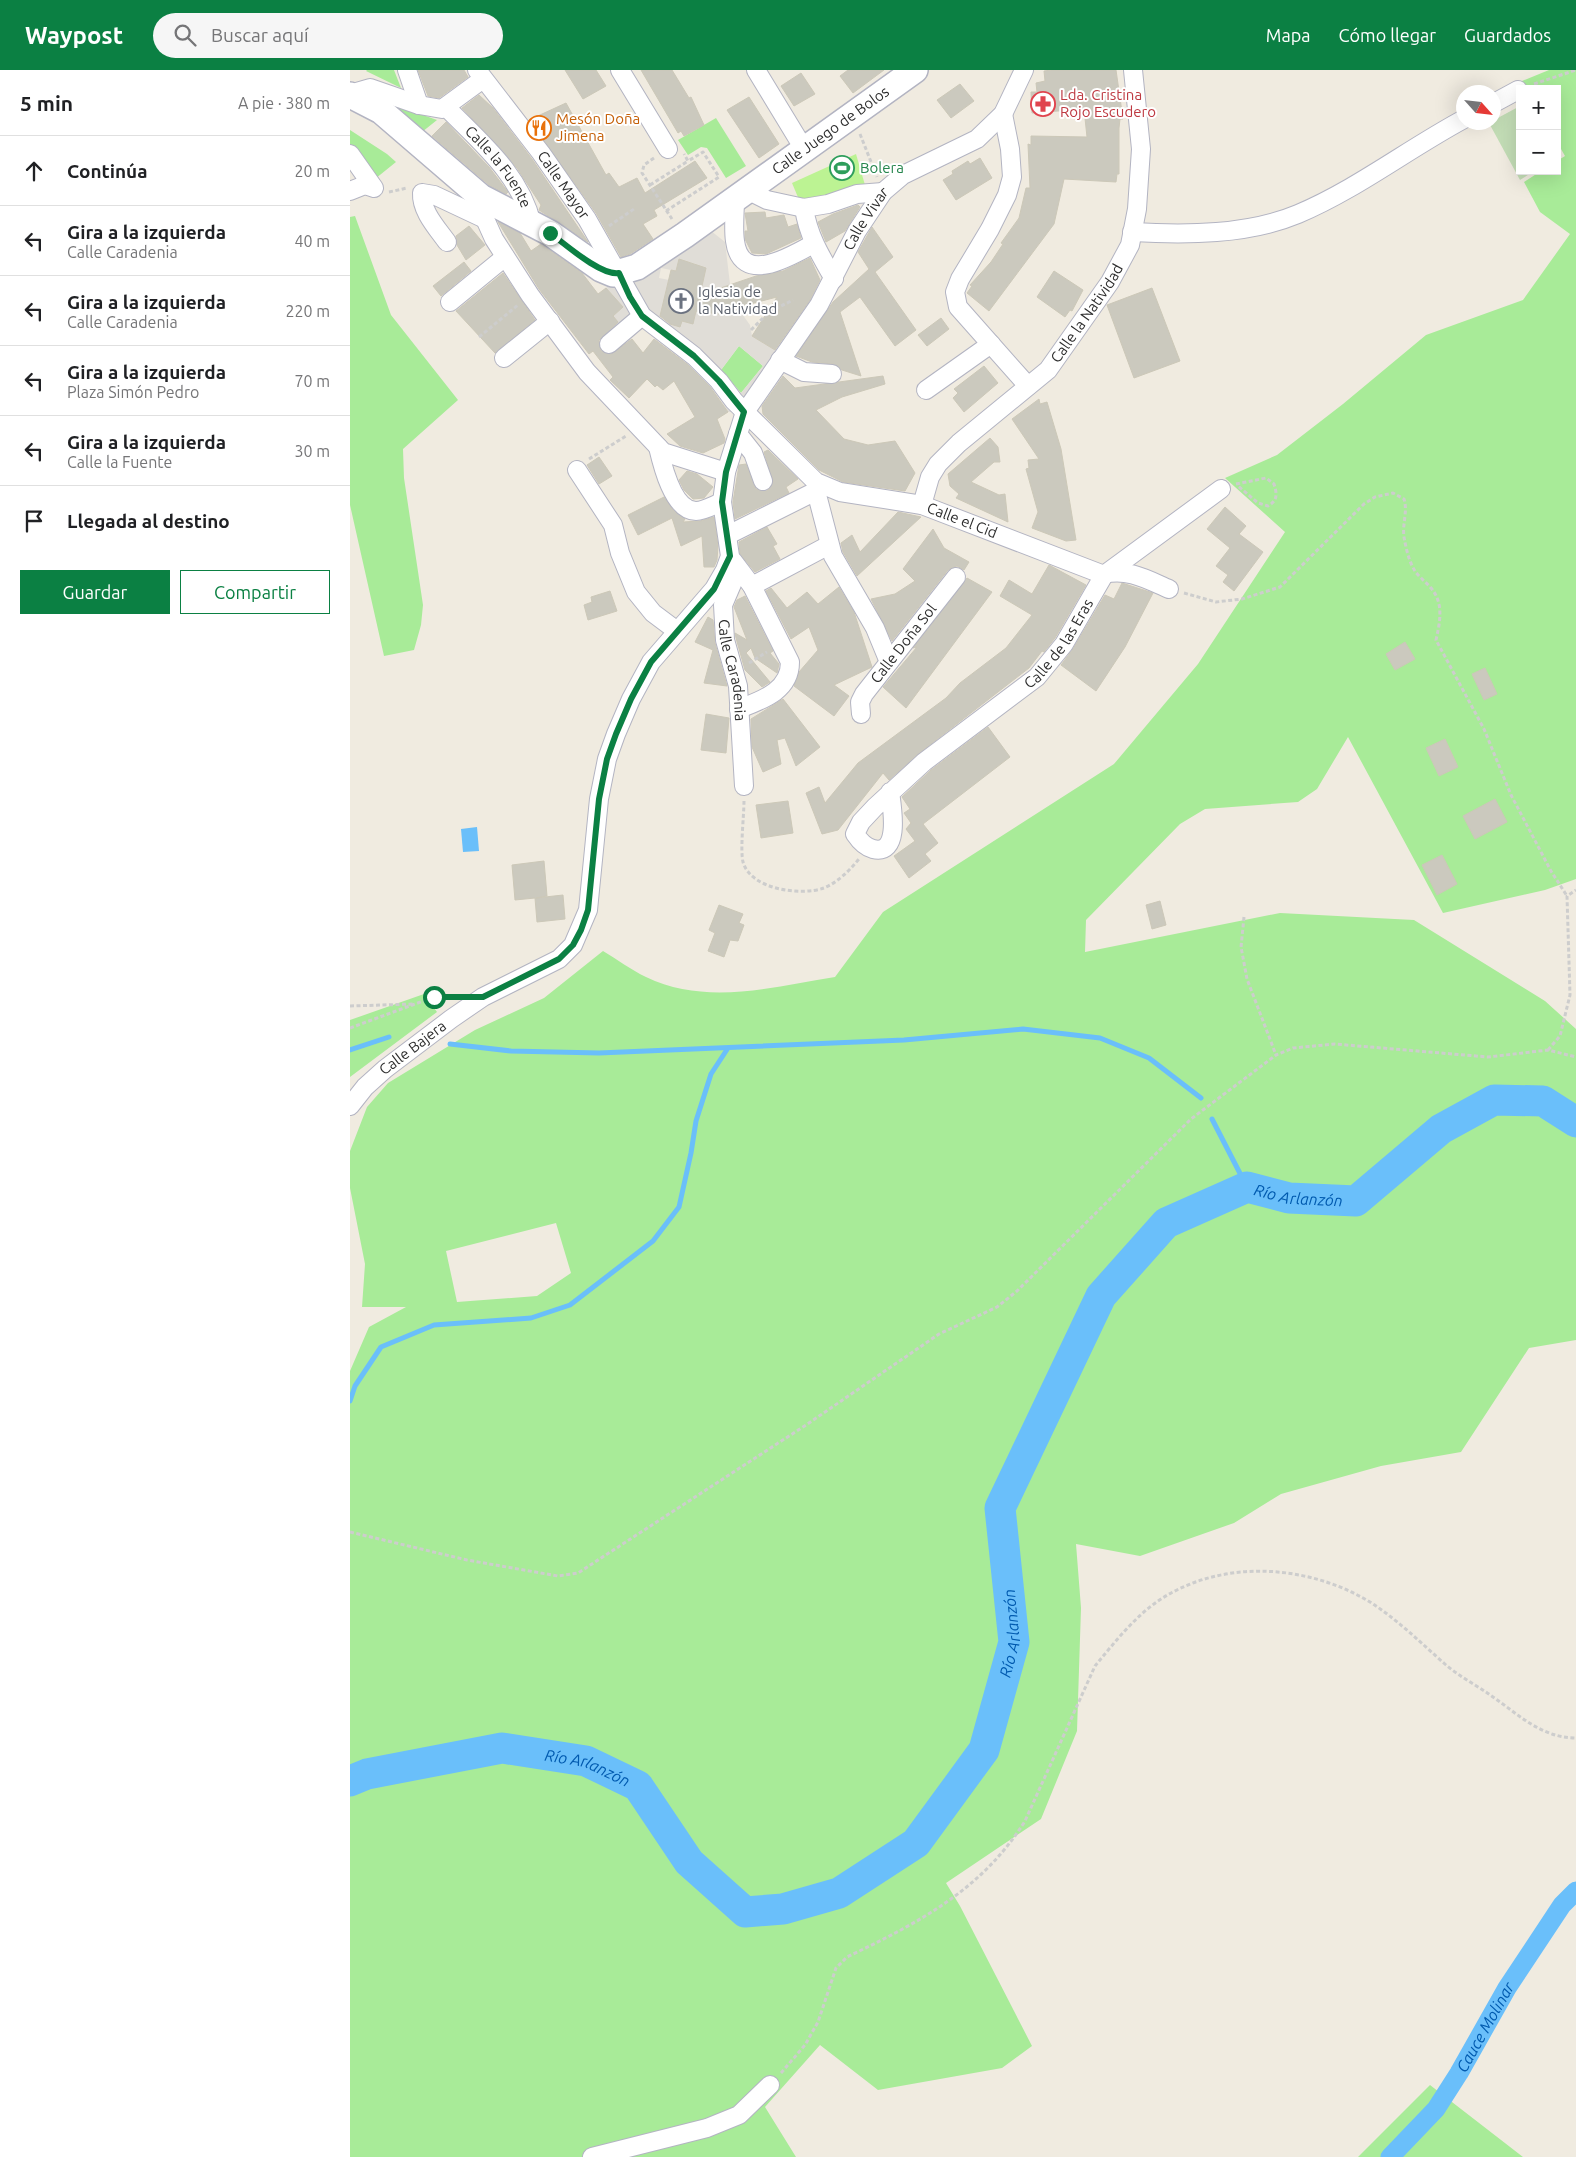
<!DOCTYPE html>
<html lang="es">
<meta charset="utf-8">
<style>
:root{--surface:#fff;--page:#f6f6f6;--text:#202124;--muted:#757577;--line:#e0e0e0;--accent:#0b8043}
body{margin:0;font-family:Ubuntu,sans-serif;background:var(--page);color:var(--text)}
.controls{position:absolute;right:15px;top:15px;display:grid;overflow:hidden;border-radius:0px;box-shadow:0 5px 20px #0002}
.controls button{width:45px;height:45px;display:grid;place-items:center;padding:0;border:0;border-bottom:1px solid var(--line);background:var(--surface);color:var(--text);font:25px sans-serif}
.compass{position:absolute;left:1106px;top:15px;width:45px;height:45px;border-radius:50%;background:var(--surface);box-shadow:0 5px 20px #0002;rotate:117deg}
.stop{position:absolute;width:15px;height:15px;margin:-11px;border:4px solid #0b8043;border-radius:50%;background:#fff}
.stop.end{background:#0b8043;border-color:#fff;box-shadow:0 1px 5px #0008}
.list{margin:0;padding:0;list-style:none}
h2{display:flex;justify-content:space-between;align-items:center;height:65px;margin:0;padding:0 20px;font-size:21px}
h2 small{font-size:16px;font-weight:400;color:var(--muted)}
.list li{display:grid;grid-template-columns:32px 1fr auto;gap:15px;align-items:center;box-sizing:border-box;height:70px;padding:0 20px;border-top:1px solid var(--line)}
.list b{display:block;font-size:19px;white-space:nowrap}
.list p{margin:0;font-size:16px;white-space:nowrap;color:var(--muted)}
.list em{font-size:16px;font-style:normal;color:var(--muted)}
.actions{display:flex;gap:10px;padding:15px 20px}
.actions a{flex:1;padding:11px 0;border:1px solid var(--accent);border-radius:0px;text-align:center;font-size:18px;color:var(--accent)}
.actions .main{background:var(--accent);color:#fff}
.icon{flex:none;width:28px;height:28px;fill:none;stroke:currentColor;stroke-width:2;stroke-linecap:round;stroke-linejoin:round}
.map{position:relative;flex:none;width:1226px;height:2087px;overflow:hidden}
header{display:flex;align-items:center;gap:30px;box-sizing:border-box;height:70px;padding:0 25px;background:var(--accent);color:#fff}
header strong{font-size:24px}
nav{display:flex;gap:28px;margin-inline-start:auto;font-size:18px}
.search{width:350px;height:45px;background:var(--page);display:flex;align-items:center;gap:12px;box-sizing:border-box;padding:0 18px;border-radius:28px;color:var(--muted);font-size:19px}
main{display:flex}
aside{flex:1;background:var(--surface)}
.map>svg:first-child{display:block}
.green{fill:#a8eb98;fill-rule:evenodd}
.cemetery{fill:#c2dcb5}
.pitch{fill:#bcf393}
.plaza{fill:#e0ddd7;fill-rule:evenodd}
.water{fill:#6abffa}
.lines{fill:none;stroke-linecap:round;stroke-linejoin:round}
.stream{stroke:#6abffa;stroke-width:5}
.canal{stroke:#6abffa;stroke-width:19}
.river{stroke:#6abffa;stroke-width:31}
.building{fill:#cbc9be;stroke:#ccc8b8}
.street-casing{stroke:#b3b4c2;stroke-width:20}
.secondary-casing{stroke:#b3b4c2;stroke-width:28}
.path{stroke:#cdcdcd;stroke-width:3;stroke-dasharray:4 2.5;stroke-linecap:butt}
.street{stroke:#fff;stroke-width:18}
.secondary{stroke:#fff;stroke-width:25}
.route{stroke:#0b8043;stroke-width:6}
.labels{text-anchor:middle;stroke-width:4;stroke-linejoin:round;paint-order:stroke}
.health-label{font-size:15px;fill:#be3a42;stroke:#fff;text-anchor:start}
.food-label{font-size:15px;fill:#c56008;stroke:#fff;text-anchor:start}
.street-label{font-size:15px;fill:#2e2e2e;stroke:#fff}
.leisure-label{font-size:15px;fill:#27864d;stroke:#fff;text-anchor:start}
.worship-label{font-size:15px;fill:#5b616d;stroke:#fff;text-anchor:start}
.water-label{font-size:16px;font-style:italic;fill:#015aaf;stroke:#fff}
</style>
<header>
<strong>Waypost</strong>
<div class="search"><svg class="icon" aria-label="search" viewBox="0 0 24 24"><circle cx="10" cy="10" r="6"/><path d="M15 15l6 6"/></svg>Buscar aquí</div>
<nav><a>Mapa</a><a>Cómo llegar</a><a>Guardados</a></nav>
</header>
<main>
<aside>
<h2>5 min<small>A pie · 380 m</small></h2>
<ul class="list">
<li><svg class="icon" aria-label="ahead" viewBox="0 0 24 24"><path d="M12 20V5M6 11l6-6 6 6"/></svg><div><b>Continúa</b></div><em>20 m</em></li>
<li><svg class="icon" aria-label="left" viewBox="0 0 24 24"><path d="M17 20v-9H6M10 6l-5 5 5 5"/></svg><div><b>Gira a la izquierda</b><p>Calle Caradenia</p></div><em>40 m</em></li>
<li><svg class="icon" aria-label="left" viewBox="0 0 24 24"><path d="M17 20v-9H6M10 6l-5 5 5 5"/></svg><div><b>Gira a la izquierda</b><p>Calle Caradenia</p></div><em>220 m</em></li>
<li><svg class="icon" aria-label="left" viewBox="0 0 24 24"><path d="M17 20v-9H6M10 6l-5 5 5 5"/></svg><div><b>Gira a la izquierda</b><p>Plaza Simón Pedro</p></div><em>70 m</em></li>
<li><svg class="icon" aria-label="left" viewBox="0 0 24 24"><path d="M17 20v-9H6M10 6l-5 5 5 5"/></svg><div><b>Gira a la izquierda</b><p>Calle la Fuente</p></div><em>30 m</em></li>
<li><svg class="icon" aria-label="arrive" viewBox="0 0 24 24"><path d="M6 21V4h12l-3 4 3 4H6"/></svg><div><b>Llegada al destino</b></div></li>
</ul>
<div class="actions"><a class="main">Guardar</a><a>Compartir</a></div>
</aside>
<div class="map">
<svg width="1226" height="2087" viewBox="0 0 1226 2087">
<rect width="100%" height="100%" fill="#f0ebe0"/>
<path class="green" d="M17,0h27l7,18 -35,-17z
M1199,0h27v809l-31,11 -102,23 -95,-176 -31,52 -19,13 -93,7 -25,15 -94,96 -1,32 195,-39 134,7 131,81 31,28v311l-47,8 -68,104 -80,14 -100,28 -47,29 -94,33 -64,-12 5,64 -4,123 -36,88 -95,64 14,23 72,140 -30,22 -124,22 -58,-45 -55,62 31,50h-446v-786l19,-44 37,-20h-44l3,-43 -15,-76v-37l17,-44 21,-24 87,-53 69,-32 59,-47c14,8 28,19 43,26 60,29 127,10 189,0l48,-65 231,-148 84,-100 87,-132 -60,-54 52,-23 66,-51 83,-69 97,-35 47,-66 -30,-22 -16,-30 17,-11h16v-10l8,-5 -8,-14v-53h-31l-4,-8zM206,1153l15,50 -34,23 -80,6 -11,-51z
M42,34l45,16 -15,12 -31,-22z
M366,48l30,48 -20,12 -19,-30 -6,-1 -13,8 -10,-15z
M0,60l37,24 9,8 -26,21 -20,-29z
M5,146l36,99 67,85 -55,49 1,29 19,127 -2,20 -7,25 -30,6 -34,-151v-288z
M389,276l24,20 -22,27 -20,-23z
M74,924l13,18 -87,65v-57z
M1080,2015l93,72h-165z"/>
<path class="cemetery" d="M1170,36v65h14l-14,9 -31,-57 5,-1v-2z"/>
<path class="pitch" d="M506,84l9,31 -45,15 -20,2 -8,-19z"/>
<path class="plaza" d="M351,153l24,19 5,42 7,23 13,18 2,11 31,19 -38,57h-17l-20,-32 -15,-16 -51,-41 -35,17 -9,-11 25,-22 -17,-19 13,-15zM329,190l16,4 -15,62 -21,-5 10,-41 -10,-2 2,-10 15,3zM389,276l24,20 -22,27 -20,-23z"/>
<path class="water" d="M127,757l2,24 -16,1 -2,-23z"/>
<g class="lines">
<path class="stream" d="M100,974l61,7 88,2 305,-13 119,-11 77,9 49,20 52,40
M0,980l39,-13
M862,1049l35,68
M0,1331l5,-15 26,-39 53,-22 97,-7 39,-13 83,-64 26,-34 12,-54 5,-32 15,-47 17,-26"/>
<path class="canal" id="s1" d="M1040,2087l46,-48 23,-36 48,-85 55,-83 14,-14"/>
<path class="river" id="s2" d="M0,1711l17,-7 135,-26 84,13 52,25 51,76 56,50 38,-3 56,-16 77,-50 68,-93 30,-108 -14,-134 101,-212 65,-73 81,-36 42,11 67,3 85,-72 53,-29 49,1 33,21"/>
</g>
<path class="building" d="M68,0h46l4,7 -29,21 -11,-2z
M215,0h31l10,16 -23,13z
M291,0h31l17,28 2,-1 13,28 -20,11 -3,-5 -3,2z
M498,0h36l-31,23 -13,-17z
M701,0h65l7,49h-3l-1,9v46h-2l-1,8 -52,-3 -10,45 -65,87 -22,-18 5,-7 -2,-1 21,-23 12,-18 -2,-1 18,-25 7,-30h4l-2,-44 3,1v-9l56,1 -3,-28 -52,4 -1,-21h6l-1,-9 9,-2 -1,-10z
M451,3l14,21 -21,12 -13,-20z
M610,14l14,17 -23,17 -14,-18z
M129,25l14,13 39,51 56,83 -49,-32 2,-5 -24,-37 -55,-60z
M399,27l30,47 -20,14 -32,-48z
M216,33l40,72 3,-2 10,14 18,-9 8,15 50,-32 12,17 -53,32 3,6 -14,8 10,15 -23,15 -9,3 -25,-44 -67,-93z
M96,52l43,45 19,25 -2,2 -17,-9 -57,-49z
M630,88l12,20 -36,22 -13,-20 10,-6 -1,-3 16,-10 2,3z
M508,135l2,2 -15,24 -19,11 -8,-20 15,-8z
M415,142l1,6 18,-3 4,12 9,-3 4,14 -35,16 -14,-1 -7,-14v-8h3l-3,-18z
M148,152l22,11 11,18 10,-7 41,29 16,21 8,-6 17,19 -10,9 5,6 -19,18 2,11 10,3 21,-15 11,14 11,-14 33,25 24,24 17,24 -11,7 8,20 -1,4 -21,10 -23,-7 -13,-12 28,-17 -21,-36 -11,9 -6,-5 -2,2 -8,-8 -18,19 -19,-18 3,-3 -20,-26 -4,3 -50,-65z
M119,156l16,19 -19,15 -9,-15 -1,-9z
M522,157l21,30 -18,15 41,58 -21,16 -35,-49 -20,15 21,64 -19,-6 -9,-6 -21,-2 -16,-6 37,-54 36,-33 -11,-17z
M460,188l10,22 -10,20 -35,50 -23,-14 25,-39 -50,13 -1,5 -30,-4 -3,13 -11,-3 -2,6 -10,-3 -10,-8 11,-46 5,1 3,-12 27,9 -6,27 56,-19 27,-5z
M114,192l7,9 -30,25 -8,-10z
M704,201l29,19 -11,21 -2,-1 -5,7 -28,-20z
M153,203l32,47 -40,33 -39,-42z
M802,218l28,73 -46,17 -27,-73z
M591,248l8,11 -22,17 -9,-11z
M634,296l14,17 -34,29 -11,-14 5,-5 -4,-4z
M433,306l12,12 88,-12 2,8 -43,13 -26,13 28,29 24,6 27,-4 20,32 -10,18 -62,-9 -24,-12 -56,-56 -1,-8z
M689,329l1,5 7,-2 14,47 15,91 -10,1 -34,-13 6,-16 -12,-43 3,-1 -1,-8 11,-1 -27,-40z
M640,368l8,9 2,15h-6l-23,20 28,13 6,-1 3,28 -52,-24 3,-4 -9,-8 -2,-12z
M418,380l30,29 -12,8 3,6 -54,26 -2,-17 6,-37 7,-1 10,25 11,2 6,-9 -9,-30z
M249,387l13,19 -13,8 -12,-19z
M337,401l10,3 16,13 -9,11 -11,1 -9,-9 -5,-10z
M314,427l9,13 12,9 -2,3 17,-1 14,-4 4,29 -1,14 -3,7h-10l-2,-31 -21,10 -9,-28 -34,17 -10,-20z
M875,437l21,19 -7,8 24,18 -29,39 -11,-9 5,-7 -12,-9 14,-18 -23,-19z
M548,442l23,5 -64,59 -14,-24 -2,-9 11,-8 8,17z
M417,457l10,17 -4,2 7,13 -25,13 -15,-18 -1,-12z
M583,459l11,19 25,14 -5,8 -7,-4 -9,4 -56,71 -21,-42 24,-5 20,-13 -12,-12z
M699,495l37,20 -31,53 -11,14 -2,-1 -13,17 -111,86 -29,26 -6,-7 -45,57 -16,4 -16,-41 13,-6 6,16 33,-40 88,-65 14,-15 46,-35 26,-33 -32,-19 9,-16 23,14z
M617,508l25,14 -86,116 -23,-21 34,-40 -4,1z
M772,513l31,10 -28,54 -29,44 -35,-26 12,-16 32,-54 9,4z
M489,517l15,25 18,55 -38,18 15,11 -15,20 -40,-30 5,-14 19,-22 -9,-23 -18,12 -25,-48 5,-3 16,20 20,-16 11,12z
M260,521l7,20 -29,9 -4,-15 8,-3 -1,-5z
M395,526l28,55 -3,2 9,11 -2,9 -22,-15 -4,-10 -5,5 24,29 -8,5 -17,-17 -9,-32 -1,-5 12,7 -13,-33 3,-7z
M358,547l5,3 2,23 12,43 -23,-3 9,-33 -18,-8z
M1055,572l10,17 -20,11 -9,-16z
M1135,598l12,26 -13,6 -12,-26z
M433,629l37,48 -24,19 -11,-28 -8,2 4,24 -18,8 -11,-25 -1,-28z
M356,644l23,4 -3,35 -25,-3z
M638,657l22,30 -87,67 15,19 -13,11 6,7 -22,17 -15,-22 21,-15 -9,-12 5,-6 -7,-10 6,-4 -8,-12 29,-27z
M1095,669l13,28 -19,9 -13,-28z
M1145,729l12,23 -32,17 -12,-23z
M438,731l5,32 -32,5 -5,-33z
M1092,785l15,29 -20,11 -15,-30z
M194,791l3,35 -11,2 27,-3 2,24 -28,3 -2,-24 -20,2 -3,-35z
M810,831l6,24 -14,4 -6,-24z
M369,835l24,9 -4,9 5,2 -6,16 -8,-1 -6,17 -16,-6 7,-18 -6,-3z"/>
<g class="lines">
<defs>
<g id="street">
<path d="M57,0l12,35"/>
<path id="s3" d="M127,0l64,83 46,66 55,97 52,40 25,25 15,20 82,81 24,10 82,13 182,70"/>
<path d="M270,0l48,79"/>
<path d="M406,0l48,79"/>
<path d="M0,24l20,-6 49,17 23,4 41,-30"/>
<path d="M1144,33l24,-13"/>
<path id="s4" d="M96,37c35,36 74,67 86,117"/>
<path d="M653,44l7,35 2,28 -5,18 -17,34 -30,50 -5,13 3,15 70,79"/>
<path d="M0,84l24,34 -9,-3 -15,6"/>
<path d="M397,120l20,10 37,8 24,-4 29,-10 26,-2"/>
<path d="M131,127l4,22 9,20 36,56 57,77 76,80 63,20"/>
<path d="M385,128c0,14 -2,30 0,43 6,45 55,16 78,3"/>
<path d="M454,138c4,27 16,47 30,71"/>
<path d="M782,162c54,3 116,3 166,-18 59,-25 110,-65 166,-95"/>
<path d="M97,172c-10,-14 -26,-31 -25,-49l12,2 51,24"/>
<path d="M100,232l55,-45"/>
<path d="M259,274l33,-28"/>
<path d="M154,288l46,-37"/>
<path d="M430,290l24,12 28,2"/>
<path d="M576,320l65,-46"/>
<path d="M388,364l15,19 10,28"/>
<path d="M308,377c4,17 15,64 38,64 8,0 18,-6 26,-9"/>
<path d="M227,400l36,55 7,28 16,39 17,21 24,18"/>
<path d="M466,412v9l17,65 42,72 14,34"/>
<path id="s5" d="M572,435l8,-28 8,-13 21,-21 89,-73 62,-88 20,-37 7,-36 4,-60 -8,-79"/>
<path d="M378,465l88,-44"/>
<path id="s6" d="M381,489l4,18 -12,28 2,35 13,46 6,100"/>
<path d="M383,491l19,25 38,76c0,29 -28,38 -51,47"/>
<path d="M754,504c24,-6 44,6 65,15"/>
<path d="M402,516l77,-41"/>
<path id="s7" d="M511,644l-1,-12 4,-8 92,-117"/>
<path id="s8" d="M540,722c2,15 11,64 -17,57 -8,-2 -14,-9 -18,-15l6,-12 14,-15 49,-45 113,-85 27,-33 40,-69 117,-86"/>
<path id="s9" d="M0,1036l15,-19 20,-18 66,-50 32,-22 76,-38 14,-14 15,-35 11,-111 8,-40 9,-25 15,-35 20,-37 63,-73 11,-19 5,-14 -8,-54 4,-30 19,-60 74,-107 38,-74 26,-39 20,-17 74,-36 26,-25 21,-44"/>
<path d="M242,2087l115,-29 32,-13 31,-30"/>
</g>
<g id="secondary">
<path id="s10" d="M0,25l31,16 100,86 69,36 51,36 12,5 24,-7 48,-32 230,-165"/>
</g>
</defs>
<use href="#street" class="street-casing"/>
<use href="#secondary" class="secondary-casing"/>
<path class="path" d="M1184,14l42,-14
M510,64l17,43
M304,88l-10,7 -2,8 30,46
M300,115l38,-24 -4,-7
M39,122l18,-4
M316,141l53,-34 -16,-25 -15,9
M259,156l25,-17
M401,260l18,-18 24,-12
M129,267l39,-32
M239,389l37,-23
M886,414l30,-6 8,6c3,10 4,16 -6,22l-10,-3 -20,-17
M834,523l32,9 26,-3 38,-12 84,-83 11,-7 18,-4 11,6c4,12 -2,26 0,38 2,11 5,25 11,34 4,6 11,11 16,17 13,15 9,34 5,52l48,89 27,66 40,76 16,25
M399,593l18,-11
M394,731c0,14 -4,49 -1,61 8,28 58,34 81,26 14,-6 25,-17 35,-29
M894,847l-3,30 6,32 29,76
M0,936l63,-2
M0,958l84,-31h17
M1198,980l12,-14 10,-41 -3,-99 9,-6
M0,1462l117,28 91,16 20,-3 228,-148 133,-91 58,-27 20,-16 174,-172 85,-64 17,-7 42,-4 153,13 60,-7 28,7
M431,2003l24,-28 13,-23 18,-54 11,-11c71,-34 135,-67 178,-136l70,-155c19,-23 41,-51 66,-67 62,-40 146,-35 209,3 28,18 51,41 76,63 14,12 32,21 47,32 26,18 49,41 83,41"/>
<use href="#street" class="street"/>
<use href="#secondary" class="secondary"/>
</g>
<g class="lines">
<path class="route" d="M84,927h49l76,-38 14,-14 8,-15 7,-20 11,-111 8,-40 9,-25 15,-35 20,-37 63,-73 16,-33 -8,-54 4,-30 18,-60 -25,-31 -25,-25 -52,-40 -12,-19 -11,-24c-18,3 -54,-29 -69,-40"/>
</g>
<defs>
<symbol id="pharmacy-ring" viewBox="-11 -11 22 22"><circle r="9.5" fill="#fff" stroke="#e0444e" stroke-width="1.5"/><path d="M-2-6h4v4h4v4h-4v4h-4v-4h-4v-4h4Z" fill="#e0444e"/></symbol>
<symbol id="restaurant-ring" viewBox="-11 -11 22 22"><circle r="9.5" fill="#fff" stroke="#e8710a" stroke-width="1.5"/><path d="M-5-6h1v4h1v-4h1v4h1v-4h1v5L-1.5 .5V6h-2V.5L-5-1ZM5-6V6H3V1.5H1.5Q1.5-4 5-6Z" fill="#e8710a"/></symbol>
<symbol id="stadium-ring" viewBox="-11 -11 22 22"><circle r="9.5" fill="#fff" stroke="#2e9e5b" stroke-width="1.5"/><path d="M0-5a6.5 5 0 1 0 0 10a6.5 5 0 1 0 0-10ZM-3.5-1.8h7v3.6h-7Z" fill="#2e9e5b"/></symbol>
<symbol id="church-ring" viewBox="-11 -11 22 22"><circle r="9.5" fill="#fff" stroke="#6b7280" stroke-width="1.5"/><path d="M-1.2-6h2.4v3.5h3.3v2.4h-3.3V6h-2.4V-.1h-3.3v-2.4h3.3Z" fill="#6b7280"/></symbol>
</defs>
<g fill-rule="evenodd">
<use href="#pharmacy-ring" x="679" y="20" width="28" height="28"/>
<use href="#restaurant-ring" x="175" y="44" width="28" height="28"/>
<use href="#stadium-ring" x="478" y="84" width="28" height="28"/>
<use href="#church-ring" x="317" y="217" width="28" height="28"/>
</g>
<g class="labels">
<g class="health-label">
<text x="710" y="30">Lda. Cristina<tspan x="710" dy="17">Rojo Escudero</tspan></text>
</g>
<g class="food-label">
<text x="206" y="54">Mesón Doña<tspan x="206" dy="17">Jimena</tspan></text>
</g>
<g class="street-label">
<text dy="5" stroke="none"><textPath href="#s10" startOffset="582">Calle Juego de Bolos</textPath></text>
<text dy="5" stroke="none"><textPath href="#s4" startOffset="80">Calle la Fuente</textPath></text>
<text dy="5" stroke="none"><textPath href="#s3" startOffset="144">Calle Mayor</textPath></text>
<text dy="5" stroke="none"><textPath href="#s9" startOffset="1084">Calle Vivar</textPath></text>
<text dy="5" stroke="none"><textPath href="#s5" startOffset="258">Calle la Natividad</textPath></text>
<text dy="5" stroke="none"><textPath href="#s3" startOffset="690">Calle el Cid</textPath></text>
<text dy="5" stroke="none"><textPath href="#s8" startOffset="376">Calle de las Eras</textPath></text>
<text dy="5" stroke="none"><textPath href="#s7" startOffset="85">Calle Doña Sol</textPath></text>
<text dy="5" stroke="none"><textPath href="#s6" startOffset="115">Calle Caradenia</textPath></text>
<text dy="5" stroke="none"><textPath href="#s9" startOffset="86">Calle Bajera</textPath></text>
</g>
<g class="leisure-label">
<text x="510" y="103">Bolera</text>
</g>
<g class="worship-label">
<text x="348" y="227">Iglesia de<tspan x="348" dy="17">la Natividad</tspan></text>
</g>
<g class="water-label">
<text dy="6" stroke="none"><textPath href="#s2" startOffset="1489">Río Arlanzón</textPath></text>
<text dy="6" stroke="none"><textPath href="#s2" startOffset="889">Río Arlanzón</textPath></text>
<text dy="6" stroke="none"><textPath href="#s2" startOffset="244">Río Arlanzón</textPath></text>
<text dy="6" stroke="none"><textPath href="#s1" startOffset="162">Cauce Molinar</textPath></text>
</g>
</g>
</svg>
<div class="controls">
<button>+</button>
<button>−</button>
</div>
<svg class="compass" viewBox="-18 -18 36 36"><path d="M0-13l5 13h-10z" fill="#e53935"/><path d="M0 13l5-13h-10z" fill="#757577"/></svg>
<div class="stop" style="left:84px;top:927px"></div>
<div class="stop end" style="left:200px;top:163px"></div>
</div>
</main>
